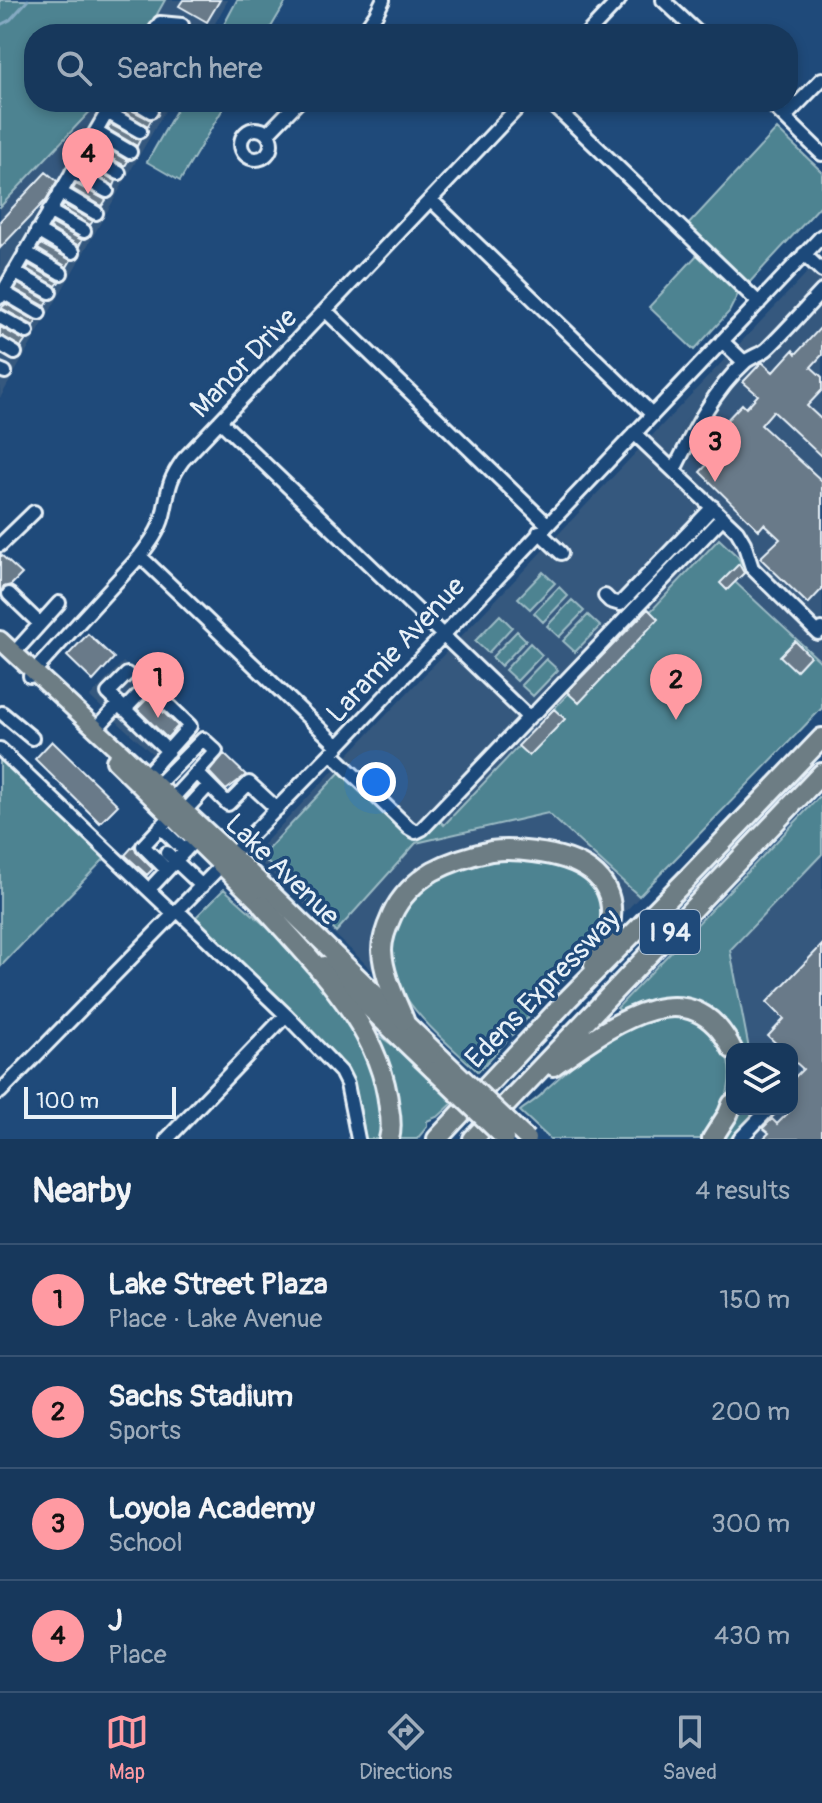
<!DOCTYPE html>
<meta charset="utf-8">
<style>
:root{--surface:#17385c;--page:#244365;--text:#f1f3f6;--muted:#9eacbb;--line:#365272;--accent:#ff9aa2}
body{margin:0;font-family:Pangolin,sans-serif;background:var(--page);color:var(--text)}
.controls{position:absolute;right:24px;bottom:24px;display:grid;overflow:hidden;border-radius:16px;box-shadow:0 4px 12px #0003}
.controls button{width:72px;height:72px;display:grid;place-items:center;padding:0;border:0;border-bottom:2px solid var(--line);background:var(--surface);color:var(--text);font:40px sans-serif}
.scale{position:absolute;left:24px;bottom:20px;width:152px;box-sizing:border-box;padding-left:8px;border:4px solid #e8f1f8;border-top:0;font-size:22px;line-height:28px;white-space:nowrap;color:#e8f1f8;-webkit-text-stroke:6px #1f4a7a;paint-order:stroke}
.you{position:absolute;left:376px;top:782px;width:28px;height:28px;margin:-20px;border:6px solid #fff;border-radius:50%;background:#1a73e8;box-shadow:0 0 0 12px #1a73e833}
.badge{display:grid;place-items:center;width:52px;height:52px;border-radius:50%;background:var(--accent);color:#111;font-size:26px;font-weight:700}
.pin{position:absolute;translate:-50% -66px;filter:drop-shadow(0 2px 4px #0008)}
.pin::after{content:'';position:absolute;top:42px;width:28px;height:24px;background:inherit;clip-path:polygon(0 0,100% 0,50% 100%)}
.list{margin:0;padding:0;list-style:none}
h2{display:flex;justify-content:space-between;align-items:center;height:104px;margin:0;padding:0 32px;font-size:34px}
h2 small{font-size:26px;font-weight:400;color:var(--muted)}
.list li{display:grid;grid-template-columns:52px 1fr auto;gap:24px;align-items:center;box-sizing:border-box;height:112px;padding:0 32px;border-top:2px solid var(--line)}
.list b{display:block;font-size:30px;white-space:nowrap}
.list p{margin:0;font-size:26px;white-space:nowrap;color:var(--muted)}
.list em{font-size:26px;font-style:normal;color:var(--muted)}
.icon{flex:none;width:44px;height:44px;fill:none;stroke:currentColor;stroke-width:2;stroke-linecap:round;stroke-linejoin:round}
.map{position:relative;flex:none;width:822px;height:1139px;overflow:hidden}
.search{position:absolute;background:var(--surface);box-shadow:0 4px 12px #0003;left:24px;right:24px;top:24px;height:88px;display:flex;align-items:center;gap:20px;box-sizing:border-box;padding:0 28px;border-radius:32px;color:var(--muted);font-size:30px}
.sheet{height:552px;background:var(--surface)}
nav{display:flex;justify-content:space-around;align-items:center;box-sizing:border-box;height:112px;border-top:2px solid var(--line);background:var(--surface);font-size:22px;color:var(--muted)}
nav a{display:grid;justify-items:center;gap:4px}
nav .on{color:var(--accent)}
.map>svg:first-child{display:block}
.built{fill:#35587e}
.green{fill:#4e8391;stroke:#9bbac4;stroke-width:2}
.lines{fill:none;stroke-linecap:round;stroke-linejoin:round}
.stream{stroke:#85aac2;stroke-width:3}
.building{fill:#697a89;stroke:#e8f1f8;stroke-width:2}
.minor-casing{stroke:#e8f1f8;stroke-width:18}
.major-casing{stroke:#e8f1f8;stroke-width:22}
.highway-casing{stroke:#e8f1f8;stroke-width:24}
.minor{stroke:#1f4a7a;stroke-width:12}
.major{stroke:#6d7d84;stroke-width:16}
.highway{stroke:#6d7d84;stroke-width:18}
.major-bridge-casing{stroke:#e8f1f8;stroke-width:22;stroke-linecap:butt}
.major-bridge{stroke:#6d7d84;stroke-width:16}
.labels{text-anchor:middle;stroke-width:7;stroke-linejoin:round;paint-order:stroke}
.shield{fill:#1f4a7a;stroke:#acbfd2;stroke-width:2}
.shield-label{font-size:26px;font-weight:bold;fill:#e8f1f8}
.street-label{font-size:28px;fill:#e8f1f8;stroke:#1f4a7a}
</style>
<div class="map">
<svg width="822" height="1139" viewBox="0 0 822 1139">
<rect width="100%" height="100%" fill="#1f4a7a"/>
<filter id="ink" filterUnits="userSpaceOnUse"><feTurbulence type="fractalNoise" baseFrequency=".0125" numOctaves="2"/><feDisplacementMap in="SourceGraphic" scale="16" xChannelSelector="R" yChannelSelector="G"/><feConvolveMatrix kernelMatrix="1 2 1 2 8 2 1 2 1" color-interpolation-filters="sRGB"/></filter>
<g filter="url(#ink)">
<path class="built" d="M165,0h63l-19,34h-63z
M99,102h71l-170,296v-191z
M822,257v451l-202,209 -3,-23 -18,-27 -14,-10 -40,-13 -21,-3 -23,1 -28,5 -22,6 -16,7 -40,33 -11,18 -7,21 3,46 -127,-123z
M123,662l79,73 -32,35 -80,-73z
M822,854v285h-92l29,-30h33v-60h-43l-19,-99z"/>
<path class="green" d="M0,0h165l-19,34h-112v68h65l-99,105z
M237,0h50l-20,34h-48z
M181,102h46l-47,79 -33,-19z
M777,129l45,43v32l-74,80 -62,-57z
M697,255l41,39 -9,18 -35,38 -45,-43z
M719,539l18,17 9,15 -11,11 87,81v45l-183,188 -91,-83 -132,30 -80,89 -31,-34 -38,-36 1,-13 73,-78 71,66c13,1 18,-7 27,-17l5,5 124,-131 -2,-3 80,-84 5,4z
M543,572l12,11 -25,26 -12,-11z
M559,587l9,9 -25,26 -9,-9z
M572,600l12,11 -25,26 -12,-11z
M500,615l12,12 -24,26 -13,-12z
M588,615l12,11 -25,26 -12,-11z
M517,631l9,9 -25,26 -9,-9z
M530,643l12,12 -25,26 -12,-11z
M546,659l12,11 -25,26 -12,-11z
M0,754l107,102 -107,111z
M822,794v60l-92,96 19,99h-7c-12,-33 -47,-55 -82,-50 -13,2 -24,8 -36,14l-7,-5z
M507,857c18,3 38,3 56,8 5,1 11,5 16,8 29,18 30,50 12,76l-113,123c-25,-24 -54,-47 -73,-76 -34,-50 -3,-103 48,-125 17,-8 35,-10 54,-14z
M224,889l45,40 38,36 52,68 22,64 1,28 -2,14h-15c-2,-29 -10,-57 -26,-81l-143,-141z
M681,1015c39,14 58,45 44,85 -5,14 -14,27 -22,39h-153l-30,-28c7,-6 22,-14 25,-21l37,-33 38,-26 35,-15z
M371,1030l34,24 49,48 -15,14 -12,5v6l-10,12h-23z
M739,1109h20l-29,30h-7l6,-8z"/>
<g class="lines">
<path class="stream" d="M0,25l10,-5 18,-20"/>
</g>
<path class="building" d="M183,0h37l-13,22 -28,-16z
M122,102h5l4,8 20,10 -3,6 -29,-17z
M110,124l30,16 -3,6 -29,-17z
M99,144l29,17 -3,5 -29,-16z
M87,165l29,16 -2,5 -29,-17z
M46,172l11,9 -11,19 -46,48v-27z
M76,184l30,16 -4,6 -29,-17z
M64,205l29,16 -3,4 -28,-17z
M53,224l29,16 -3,6 -29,-18z
M41,244l30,16 -4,7 -29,-18z
M29,265l30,17 -3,4 -29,-17z
M18,284l30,17 -3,5 -30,-17z
M6,304l30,17 -2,5 -33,-18z
M822,326v29l-11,12 11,10v13l-15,16 15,14v37l-49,-46 -12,14 61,56v108l-14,15 -48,-46 20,-19 -16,-15 -5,6 -59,-58 34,-36 -12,-11 20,-21 4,4 12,-13 -15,-13 19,-20 11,10 20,-22 3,4z
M0,327l25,14 -4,6 -21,-12z
M0,554l22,20 -11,11 -8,2 -3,10z
M739,564l5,9 -17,17 -7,-7z
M648,609l10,10 -79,84 -12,-11z
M88,634l26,24 -21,23 -26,-25z
M795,641l15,15 -14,15 -16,-15z
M148,698l30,28 -11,12 -30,-29z
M554,709l11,10 -36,37 -11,-10z
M52,741l66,64 -18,18 -65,-64z
M224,754l22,21 -20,15 -17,-18z
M134,845l2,7 17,17 -6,6 -22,-20z
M822,945v194h-59l6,-6 -6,-5 9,-9 5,5 15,-15v-29l11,-11 -11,-10v-10h-10l-14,-13 16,-17 -17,-17z"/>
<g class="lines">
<defs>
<path id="minor" d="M663,0l36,34
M153,34l7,-11 22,2
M362,34l14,-20 7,-14
M587,34l32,-34
M136,102l15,9
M550,102l209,201
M769,102l53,52
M107,112l33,19
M785,117l37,-38
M241 144a15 15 0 1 1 30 0a15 15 0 1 1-30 0Z
M96,132l34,20
M267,134l31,-32
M83,153l36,20
M72,172l35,19
M60,192l36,21
M431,200l221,214
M49,211l35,20
M37,231l36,21
M25,252l36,21
M804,254l18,17
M14,272l36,20
M3,292l36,21
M0,297l113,-195
M326,311l221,213
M0,317l27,15
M722,341l22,21
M0,344l15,9
M0,370l5,2
M220,421l304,292 6,3 7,-5 186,-194
M634,433l103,98 7,12 8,25 66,65 4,-4
M674,470c19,-38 39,-79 71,-108 7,-6 15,-7 22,-13 19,-18 37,-39 55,-58
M539,532l22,21
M0,545l34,-33
M140,556l198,190
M9,594l31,30
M605,596l5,5 10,3 93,-97
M14,653l45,-50
M127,674l-19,19 60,58
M30,676l110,-120c10,-13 19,-25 23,-40 6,-25 4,-34 20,-56l340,-358
M124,710l24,-25 42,41 -44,49
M2,713l30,25
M96,729l23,-25
M0,749l174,165
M331,753l78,75 7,4 6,-3 108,-113
M200,776l28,28 21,-21 28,26
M157,785l46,-46 13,12 -44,48
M185,811l24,-26
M160,827l25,24
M167,853l35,33
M167,870l-24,-24 28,-30
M154,884l41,-44
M177,910l109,105 55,57 6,12 11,55
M0,1092l338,-346 484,-510
M167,1139l119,-124
M740,1139l29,-30"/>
<path id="major" d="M0,640l232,215 211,204
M115,761l155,152
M324,965l109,105"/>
<path id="highway" d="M262,905c52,59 119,121 127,203 2,11 3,20 0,31
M404,1020c-9,-22 -21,-46 -22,-70 0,-12 5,-24 10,-35 8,-18 24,-34 41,-44 17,-9 39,-16 58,-20 14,-2 29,-1 43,1 42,5 85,22 76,74 -2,14 -10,27 -16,39
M553,1066c52,-36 136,-103 179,-17
M437,1139l130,-139 120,-121 135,-141
M473,1139l349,-366
M712,1139l16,-25 4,-10"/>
</defs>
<use href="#minor" class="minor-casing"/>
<use href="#major" class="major-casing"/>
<use href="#highway" class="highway-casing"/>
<use href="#minor" class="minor"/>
<use href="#major" class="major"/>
<use href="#highway" class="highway"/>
<defs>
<path id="major-bridge" d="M443,1059l84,80
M433,1070l72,69"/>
</defs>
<use href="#major-bridge" class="major-bridge-casing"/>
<use href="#major-bridge" class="major-bridge"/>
</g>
</g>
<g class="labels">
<rect class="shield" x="640" y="910" width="60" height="44" rx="6"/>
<g class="shield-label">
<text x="670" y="941">I 94</text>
</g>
<g class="street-label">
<text transform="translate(243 362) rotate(-46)" y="10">Manor Drive</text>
<text transform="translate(395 649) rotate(-47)" y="10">Laramie Avenue</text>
<text transform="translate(283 869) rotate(44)" y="10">Lake Avenue</text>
<text transform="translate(542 988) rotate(-46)" y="10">Edens Expressway</text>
</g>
</g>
</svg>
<div class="controls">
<button><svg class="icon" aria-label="layers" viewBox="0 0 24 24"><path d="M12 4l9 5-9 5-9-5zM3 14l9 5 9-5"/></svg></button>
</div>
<div class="scale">100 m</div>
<div class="you"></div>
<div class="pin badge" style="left:158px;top:718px">1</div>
<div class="pin badge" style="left:676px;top:720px">2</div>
<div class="pin badge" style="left:715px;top:482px">3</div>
<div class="pin badge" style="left:88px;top:194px">4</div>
<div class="search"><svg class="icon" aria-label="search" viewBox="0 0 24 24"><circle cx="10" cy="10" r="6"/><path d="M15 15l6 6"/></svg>Search here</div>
</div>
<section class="sheet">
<h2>Nearby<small>4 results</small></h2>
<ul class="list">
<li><span class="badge">1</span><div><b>Lake Street Plaza</b><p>Place · Lake Avenue</p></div><em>150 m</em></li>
<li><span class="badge">2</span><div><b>Sachs Stadium</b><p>Sports</p></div><em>200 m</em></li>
<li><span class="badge">3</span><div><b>Loyola Academy</b><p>School</p></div><em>300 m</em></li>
<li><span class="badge">4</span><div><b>J</b><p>Place</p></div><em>430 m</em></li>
</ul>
</section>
<nav>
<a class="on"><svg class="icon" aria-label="map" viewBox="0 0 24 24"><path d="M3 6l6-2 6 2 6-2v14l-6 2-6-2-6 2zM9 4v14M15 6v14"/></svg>Map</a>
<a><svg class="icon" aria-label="directions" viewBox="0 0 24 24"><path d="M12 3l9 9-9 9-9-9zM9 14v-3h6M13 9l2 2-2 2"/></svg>Directions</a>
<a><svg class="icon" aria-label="saved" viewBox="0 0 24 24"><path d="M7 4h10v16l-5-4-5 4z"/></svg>Saved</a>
</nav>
